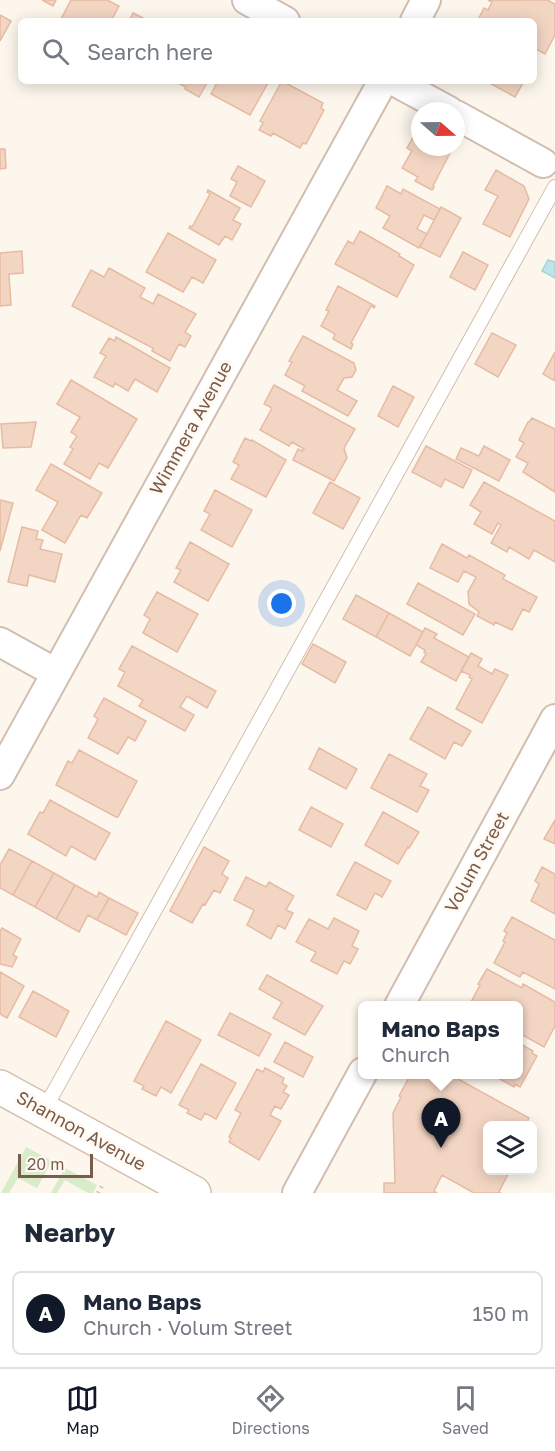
<!DOCTYPE html>
<meta charset="utf-8">
<style>
:root{--surface:#fff;--page:#f6f6f7;--text:#1f2937;--muted:#747a83;--line:#e0e1e3;--accent:#111827}
body{margin:0;font-family:"Golos Text",sans-serif;background:var(--page);color:var(--text)}
.controls{position:absolute;right:18px;bottom:18px;display:grid;overflow:hidden;border-radius:9px;box-shadow:0 3px 15px #0003}
.controls button{width:54px;height:54px;display:grid;place-items:center;padding:0;border:0;border-bottom:2px solid var(--line);background:var(--surface);color:var(--text);font:30px sans-serif}
.compass{position:absolute;left:411px;top:102px;width:54px;height:54px;border-radius:50%;background:var(--surface);box-shadow:0 3px 15px #0003;rotate:110deg}
.scale{position:absolute;left:18px;bottom:15px;width:75px;box-sizing:border-box;padding-left:6px;border:3px solid #7a5c4d;border-top:0;font-size:16px;line-height:21px;white-space:nowrap;color:#7a5c4d;-webkit-text-stroke:4px #fffaf3;paint-order:stroke}
.you{position:absolute;left:282px;top:604px;width:21px;height:21px;margin:-15px;border:4px solid #fff;border-radius:50%;background:#1a73e8;box-shadow:0 0 0 9px #1a73e833}
.badge{display:grid;place-items:center;width:39px;height:39px;border-radius:50%;background:var(--accent);color:#fff;font-size:20px;font-weight:700}
.pin{position:absolute;translate:-50% -50px;filter:drop-shadow(0 2px 3px #0008)}
.pin::after{content:'';position:absolute;top:32px;width:21px;height:18px;background:inherit;clip-path:polygon(0 0,100% 0,50% 100%)}
.popup{position:absolute;left:358px;top:1001px;width:165px;height:78px;box-sizing:border-box;display:grid;place-content:center;border-radius:9px;background:var(--surface);filter:drop-shadow(0 2px 4px #0005);font-size:20px;white-space:nowrap;color:var(--muted)}
.popup b{font-size:22px;color:var(--text)}
.popup::after{content:'';position:absolute;left:50%;top:100%;margin-left:-12px;border:12px solid transparent;border-top-color:var(--surface)}
.list{margin:0;padding:0;list-style:none}
h2{display:flex;justify-content:space-between;align-items:center;height:78px;margin:0;padding:0 24px;font-size:26px}
h2 small{font-size:20px;font-weight:400;color:var(--muted)}
.list li{display:grid;grid-template-columns:39px 1fr auto;gap:18px;align-items:center;box-sizing:border-box;height:84px;margin:0 12px 12px;padding:0 12px;border:2px solid var(--line);border-radius:9px}
.list b{display:block;font-size:22px;white-space:nowrap}
.list p{margin:0;font-size:20px;white-space:nowrap;color:var(--muted)}
.list em{font-size:20px;font-style:normal;color:var(--muted)}
.icon{flex:none;width:33px;height:33px;fill:none;stroke:currentColor;stroke-width:2;stroke-linecap:round;stroke-linejoin:round}
.map{position:relative;flex:none;width:555px;height:1193px;overflow:hidden}
.search{position:absolute;background:var(--surface);box-shadow:0 3px 15px #0003;left:18px;right:18px;top:18px;height:66px;display:flex;align-items:center;gap:15px;box-sizing:border-box;padding:0 21px;border-radius:9px;color:var(--muted);font-size:22px}
.sheet{height:174px;background:var(--surface)}
nav{display:flex;justify-content:space-around;align-items:center;box-sizing:border-box;height:84px;border-top:2px solid var(--line);background:var(--surface);font-size:16px;color:var(--muted)}
nav a{display:grid;justify-items:center;gap:3px}
nav .on{color:var(--accent)}
.map>svg:first-child{display:block}
.green{fill:#d8ecc9}
.water{fill:#bfe3e8;stroke:#a5d3da;stroke-width:1.5}
.building{fill:#f3d5c3;stroke:#e6bba3;stroke-width:1.5}
.lines{fill:none;stroke-linecap:round;stroke-linejoin:round}
.service-casing{stroke:#d1beb0;stroke-width:16}
.minor-casing{stroke:#d1beb0;stroke-width:32}
.secondary-casing{stroke:#d6c0b0;stroke-width:36}
.path{stroke:#d9b8a5;stroke-width:4;stroke-dasharray:1.5 4.5;stroke-linecap:butt}
.service{stroke:#fff;stroke-width:14}
.minor{stroke:#fff;stroke-width:28}
.secondary{stroke:#fff;stroke-width:33}
.labels{text-anchor:middle;stroke-width:6;stroke-linejoin:round;paint-order:stroke}
.street-label{font-size:18px;fill:#7a5c4d;stroke:#fffaf3}
</style>
<div class="map">
<svg width="555" height="1193" viewBox="0 0 555 1193">
<rect width="100%" height="100%" fill="#fdf6ec"/>
<path class="green" d="M26,1147l26,14 -15,27 -19,-10 -9,15h-8z
M65,1168l32,17 -4,8h-5l-23,-13 -8,13h-6z"/>
<path class="water" d="M548,260l7,2v16l-13,-7z"/>
<path class="building" d="M42,0h14l-3,6z
M71,0h36l12,6 -8,15h-42l-5,-3 -1,2 -2,-1z
M488,0h59l8,4v31l-10,19 -11,-6v-27h-50l-5,-3 5,-10 4,2 4,-8z
M133,13l16,8h-20z
M0,15l11,6 -11,20z
M174,81h34l-9,16 -14,-8 1,-2z
M218,81h51l-19,34 -39,-21z
M282,81l41,22 -2,5 3,2 -18,34 -3,-1 -3,5 -27,-15 -2,3 -12,-6 4,-7 -3,-2z
M486,81h38l-9,16z
M418,129l2,1v17h25l6,4 -18,35 1,1 -2,3 -17,-9 3,-4 -16,-9 10,-17 -5,-3z
M0,149h5l1,19 -6,1z
M238,166l27,15 -14,26 -21,-11 7,-14 -6,-3z
M496,170l28,16 5,13 -19,38 -27,-13 15,-28 -13,-6z
M387,186l14,8 2,-5 37,20 -6,11 -10,-5 -7,14 10,5 -8,14 -36,-20 7,-12 -14,-8z
M208,190l32,18 -7,12 8,4 -9,16 -7,-4 -6,9 -30,-17 1,-2 2,1 18,-33 -3,-2z
M441,207l20,11 -21,39 -20,-10z
M360,231l40,23 -1,2 15,9 -17,32 -62,-33 13,-23 5,3z
M168,233l48,27 -13,23 -11,-6 -9,15 -37,-20z
M22,251l1,22 -14,1 2,31 -11,1v-53z
M463,252l25,13 -13,25 -25,-13z
M109,268l36,20 -5,9 13,7 5,-10 38,20 -11,18 6,4 -6,11 -6,-3 -9,17 -18,-10 1,-3 -81,-42 19,-36 13,7z
M338,286l37,20 -1,2 -3,-2 -20,37 2,1 -2,5 -18,-10 2,-5 -14,-8 8,-15 -3,-1z
M492,333l24,12 -18,32 -23,-13z
M303,336l51,27 2,7 -4,7 -8,1 -7,12 20,11 -9,15 -46,-25 3,-5 -20,-11 7,-13 -3,-1z
M116,337l54,31 -13,24 -22,-13 -7,12 -13,-8 -2,4 -19,-10 12,-21 -6,-3 9,-15 6,3z
M555,352v29l-12,-7z
M71,380l66,39 -29,49 -9,-5 -9,16 -26,-15 9,-15 -3,-2 7,-11 -6,-4 9,-15 -23,-13z
M274,385l81,44 -11,19 3,10 -13,23 -41,-21 5,-11 4,2 2,-2 -12,-7 -3,4 -29,-16 12,-22 -8,-4z
M393,386l21,11 -16,30 -20,-11z
M532,418l23,11v63l-32,-20 5,-9 -12,-6 8,-14 -5,-3 9,-18h1z
M36,422l-5,25 -28,1 -2,-24z
M245,438l6,3 1,-1 34,20 -20,37 -35,-18 8,-14 -6,-3z
M426,446l46,24 -9,18 -18,-9 -4,8 -29,-15z
M484,446l26,14 -11,21 -43,-22 5,-11 18,8z
M51,464l51,29 -15,25 -6,-3 -16,28 -23,-13 16,-28 -22,-12z
M330,482l30,16 -17,31 -30,-16z
M484,482l71,39v41l-21,-12 -5,9 -20,-12 -2,5 -16,-9 10,-18 -3,-2 -6,11 -18,-10 7,-12 -11,-7z
M215,490l37,20 -20,37 -31,-17 9,-16 -6,-3z
M0,500l13,3 -13,48z
M22,527l16,4 -2,8 7,1 -3,9 22,5 -7,28 -26,-7 -2,11 -19,-4z
M190,542l39,22 -21,37 -34,-19 7,-12 -5,-2z
M442,544l25,14 2,-3 36,20 -2,4 34,18 -8,15 -6,-3 -11,21 -17,-8 -1,3 -17,-9 2,-4 -10,-8 -1,-12 8,-15 -12,-6 -6,11 -28,-14z
M418,583l57,31 -12,21 -56,-31z
M157,592l41,22 -21,38 -34,-19 7,-14 -6,-4z
M356,595l33,18 -13,24 -33,-18z
M389,613l34,19 -13,24 -34,-19z
M425,628l12,6 -3,4 35,19 -13,24 -35,-19 5,-8 -2,-2 1,-2 -9,-5z
M313,644l33,18 -11,21 -33,-19z
M132,646l84,45 -9,17 -20,-12 -7,11 14,8 -9,16 -46,-25 4,-6 -25,-14 7,-14 -6,-3z
M471,653l11,6 -4,7 14,8 3,-5 13,6 -26,48 -26,-14 16,-30 -3,-2 1,-2 -9,-4z
M104,698l42,23 -11,20 -7,-4 -10,17 -30,-16 10,-19 -4,-3z
M428,707l43,24 -9,15 -8,-4 -9,17 -35,-20z
M319,748l38,21 -11,20 -37,-20z
M79,750l58,31 -19,36h-2l-60,-32 12,-24 4,2z
M389,754l38,20 -7,12 9,4 -12,22 -46,-24z
M50,800l60,33 -15,27 -24,-14 -5,10 -38,-22 12,-22 3,1z
M311,807l32,17 -12,23 -32,-17z
M383,812l36,20 -10,16 -1,-1 -10,17 -33,-19z
M555,820v24l-11,-5z
M204,847l25,14 -7,13 6,4 -8,15 -6,-3 -9,15 -2,-1 -11,19 -22,-12z
M9,849l23,12 -19,34 -13,-7v-23z
M32,861l22,12 -19,34 -22,-12z
M355,862l36,19 -9,16 -7,-4 -9,17 -29,-15z
M542,867l13,7v40l-24,-13 8,-17 -4,-3z
M54,873l21,12 -19,34 -21,-12z
M246,877l20,10 3,-5 25,14 -8,14 7,3 -8,16 -7,-4 -7,14 -24,-14 7,-15 -20,-10z
M75,885l22,12 2,-5 10,6 -12,22 -9,-5 -9,17 -23,-13z
M109,898l29,15 -12,22 -29,-15z
M512,917l43,23v49l-32,-17 -3,5 -26,-14 11,-21 -2,-1 4,-8 -3,-2z
M334,918l25,13 -7,15 6,3 -8,15 -6,-3 -7,13 -26,-13 5,-9 -20,-10 13,-23 19,10z
M2,928l19,11 -8,16 4,2 -5,10 -12,-3v-33z
M487,969l35,19 1,-4 32,18v24l-11,21 -25,-14v-27h-50l11,-21 -2,-1z
M0,972l24,14 -17,32 -7,-4z
M267,975l56,31 -18,29 -32,-17 9,-16 -23,-13z
M33,991l36,20 -13,26 -37,-20z
M230,1013l41,21 -12,22 -41,-21z
M166,1021l35,19 -30,53 -10,-6 -5,9 -14,-7 2,-3 -10,-5z
M285,1042l28,15 -10,20 -29,-15z
M519,1043l14,8 -1,2 5,3 -17,31 -5,-3 -1,3 -23,-13h28z
M201,1064l35,19 -20,36 -11,-6 -4,7 -14,-7 2,-3 -10,-5z
M265,1068l19,10 -2,5 5,3 -4,6 6,3 -8,14 -6,-3 -5,9 11,6 -22,39 -30,-18 2,-4 -2,-1 12,-24 -6,-3 22,-41 6,3z
M411,1074h38l80,44 -4,8h-37v44h22l-11,22 2,1h-27l-32,-18 -8,16 3,2h-53v-10h11l-2,-70 8,-16 -2,-1z"/>
<g class="lines">
<defs>
<path id="service" d="M44,1110l511,-923"/>
<path id="minor" d="M247,0l38,21
M415,21l11,-21
M394,81l55,30
M456,115l87,48
M0,642l56,31
M0,775l383,-694
M399,1006l156,-287
M297,1193l66,-121"/>
<path id="secondary" d="M0,1087l194,106"/>
</defs>
<use href="#service" class="service-casing"/>
<use href="#minor" class="minor-casing"/>
<use href="#secondary" class="secondary-casing"/>
<path class="path" d="M98,1193l5,-9"/>
<use href="#service" class="service"/>
<use href="#minor" class="minor"/>
<use href="#secondary" class="secondary"/>
</g>
<g class="labels">
<g class="street-label">
<text transform="translate(191 428) rotate(-61)" y="6">Wimmera Avenue</text>
<text transform="translate(477 862) rotate(-61)" y="6">Volum Street</text>
<text transform="translate(81 1131) rotate(29)" y="6">Shannon Avenue</text>
</g>
</g>
</svg>
<div class="controls">
<button><svg class="icon" aria-label="layers" viewBox="0 0 24 24"><path d="M12 4l9 5-9 5-9-5zM3 14l9 5 9-5"/></svg></button>
</div>
<svg class="compass" viewBox="-18 -18 36 36"><path d="M0-13l5 13h-10z" fill="#e53935"/><path d="M0 13l5-13h-10z" fill="#747a83"/></svg>
<div class="scale">20 m</div>
<div class="you"></div>
<div class="pin badge" style="left:441px;top:1148px">A</div>
<div class="popup"><b>Mano Baps</b>Church</div>
<div class="search"><svg class="icon" aria-label="search" viewBox="0 0 24 24"><circle cx="10" cy="10" r="6"/><path d="M15 15l6 6"/></svg>Search here</div>
</div>
<section class="sheet">
<h2>Nearby<small></small></h2>
<ul class="list">
<li><span class="badge">A</span><div><b>Mano Baps</b><p>Church · Volum Street</p></div><em>150 m</em></li>
</ul>
</section>
<nav>
<a class="on"><svg class="icon" aria-label="map" viewBox="0 0 24 24"><path d="M3 6l6-2 6 2 6-2v14l-6 2-6-2-6 2zM9 4v14M15 6v14"/></svg>Map</a>
<a><svg class="icon" aria-label="directions" viewBox="0 0 24 24"><path d="M12 3l9 9-9 9-9-9zM9 14v-3h6M13 9l2 2-2 2"/></svg>Directions</a>
<a><svg class="icon" aria-label="saved" viewBox="0 0 24 24"><path d="M7 4h10v16l-5-4-5 4z"/></svg>Saved</a>
</nav>
